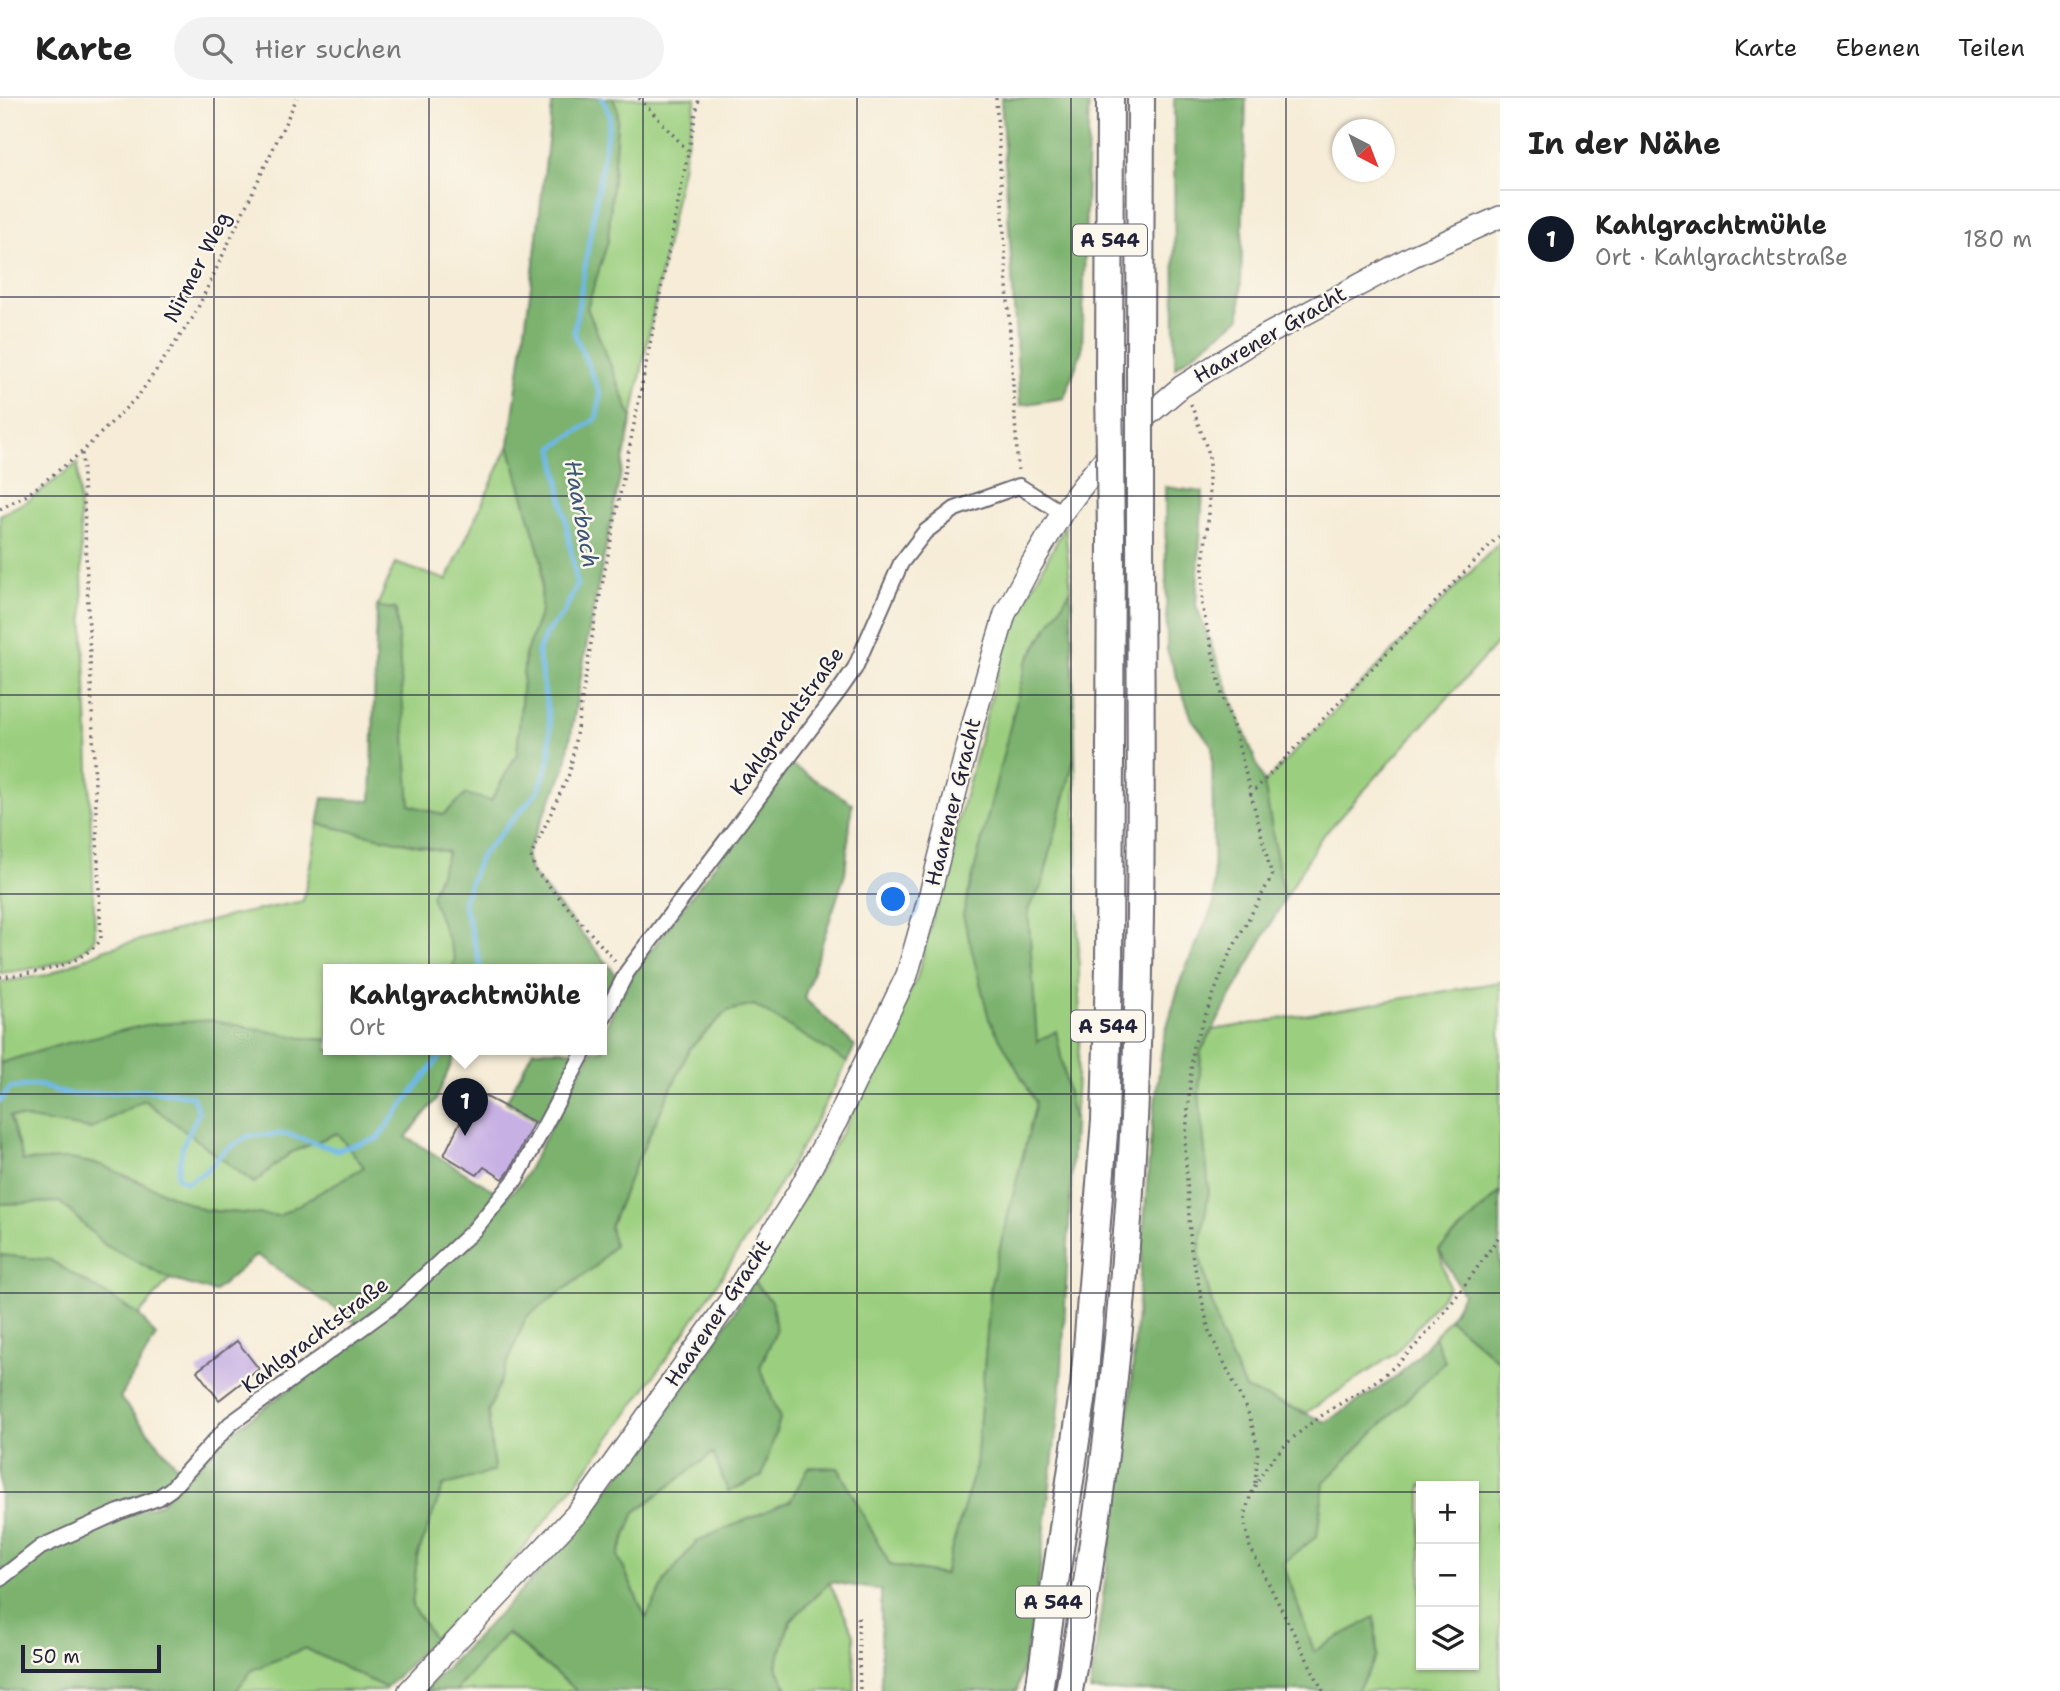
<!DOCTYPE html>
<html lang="de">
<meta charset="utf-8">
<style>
:root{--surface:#fff;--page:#f2f2f2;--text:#222;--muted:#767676;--line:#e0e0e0;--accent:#111827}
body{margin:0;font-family:"Shantell Sans",sans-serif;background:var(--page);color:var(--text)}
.controls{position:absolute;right:21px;bottom:21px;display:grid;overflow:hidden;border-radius:0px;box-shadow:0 2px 5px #0004}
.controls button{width:63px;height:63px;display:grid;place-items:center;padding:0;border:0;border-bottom:2px solid var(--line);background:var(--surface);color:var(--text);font:35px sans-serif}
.compass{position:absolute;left:1332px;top:21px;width:63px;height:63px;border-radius:50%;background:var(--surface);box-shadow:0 2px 5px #0004;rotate:138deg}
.scale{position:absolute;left:21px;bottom:18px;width:140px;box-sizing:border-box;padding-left:7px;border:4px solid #22223b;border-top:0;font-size:19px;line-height:24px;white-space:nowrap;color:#22223b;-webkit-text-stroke:5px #fbf7ec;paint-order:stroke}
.you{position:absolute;left:894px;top:802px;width:24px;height:24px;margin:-18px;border:5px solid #fff;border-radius:50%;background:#1a73e8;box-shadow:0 0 0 10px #1a73e833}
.badge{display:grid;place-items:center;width:46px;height:46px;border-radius:50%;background:var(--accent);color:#fff;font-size:23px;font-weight:700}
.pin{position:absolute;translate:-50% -58px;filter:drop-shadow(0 2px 4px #0008)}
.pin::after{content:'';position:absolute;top:37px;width:24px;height:21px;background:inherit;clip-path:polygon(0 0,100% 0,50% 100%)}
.popup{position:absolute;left:323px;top:866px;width:284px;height:91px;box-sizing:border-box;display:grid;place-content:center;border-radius:0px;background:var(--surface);filter:drop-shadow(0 2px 5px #0005);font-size:23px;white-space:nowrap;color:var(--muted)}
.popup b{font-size:26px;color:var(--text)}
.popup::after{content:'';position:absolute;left:50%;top:100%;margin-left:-14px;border:14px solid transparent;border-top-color:var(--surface)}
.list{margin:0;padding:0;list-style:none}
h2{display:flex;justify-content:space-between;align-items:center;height:91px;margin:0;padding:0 28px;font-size:30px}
h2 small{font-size:23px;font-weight:400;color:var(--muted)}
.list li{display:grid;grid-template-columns:46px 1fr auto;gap:21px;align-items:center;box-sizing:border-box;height:98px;padding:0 28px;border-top:2px solid var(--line)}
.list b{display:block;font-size:26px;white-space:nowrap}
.list p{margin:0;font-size:23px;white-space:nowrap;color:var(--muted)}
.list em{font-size:23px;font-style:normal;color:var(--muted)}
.icon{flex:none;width:38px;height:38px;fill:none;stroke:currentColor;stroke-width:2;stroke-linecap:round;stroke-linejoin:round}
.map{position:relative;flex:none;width:1500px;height:1593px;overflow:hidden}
header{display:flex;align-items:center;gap:42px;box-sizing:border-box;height:98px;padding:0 35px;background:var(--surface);border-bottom:2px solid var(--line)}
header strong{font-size:33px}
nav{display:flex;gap:38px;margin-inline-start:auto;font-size:24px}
.search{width:490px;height:63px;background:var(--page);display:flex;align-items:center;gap:18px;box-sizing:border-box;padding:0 24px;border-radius:38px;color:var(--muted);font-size:26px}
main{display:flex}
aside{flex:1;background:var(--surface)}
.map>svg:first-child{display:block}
.green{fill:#9bcf7f;stroke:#5e785d;stroke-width:2;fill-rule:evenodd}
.forest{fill:#7cb26e;stroke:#4f6a54;stroke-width:2;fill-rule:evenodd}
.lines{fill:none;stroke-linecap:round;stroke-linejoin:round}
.stream{stroke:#6db8e6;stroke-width:5}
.building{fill:#c7b0e4}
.street-casing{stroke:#6c6972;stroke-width:18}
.secondary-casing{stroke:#6c6972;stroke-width:24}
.highway-casing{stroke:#6c6972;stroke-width:30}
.path{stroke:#6c6972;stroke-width:3.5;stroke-dasharray:2 5;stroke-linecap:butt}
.street{stroke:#fff;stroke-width:14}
.secondary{stroke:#fff;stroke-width:21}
.highway{stroke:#fff;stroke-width:26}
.highway-bridge-casing{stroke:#6c6972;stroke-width:30;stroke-linecap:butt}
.highway-bridge{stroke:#fff;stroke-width:26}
.grid{fill:none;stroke:#22223b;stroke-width:2;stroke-opacity:0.55}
.labels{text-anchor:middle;stroke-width:5;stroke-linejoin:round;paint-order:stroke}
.shield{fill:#fbf7ec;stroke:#636270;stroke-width:2}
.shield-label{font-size:19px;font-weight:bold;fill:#22223b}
.street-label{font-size:21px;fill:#22223b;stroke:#fbf7ec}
.water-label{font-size:23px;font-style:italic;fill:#3c5677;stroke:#fbf7ec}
</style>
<header>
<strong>Karte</strong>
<div class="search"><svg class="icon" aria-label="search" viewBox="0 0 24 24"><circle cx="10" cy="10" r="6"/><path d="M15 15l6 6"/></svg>Hier suchen</div>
<nav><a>Karte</a><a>Ebenen</a><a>Teilen</a></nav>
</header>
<main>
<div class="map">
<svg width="1500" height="1593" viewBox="0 0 1500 1593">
<rect width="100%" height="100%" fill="#fbf7ec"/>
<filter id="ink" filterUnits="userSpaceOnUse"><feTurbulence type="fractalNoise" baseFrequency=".0143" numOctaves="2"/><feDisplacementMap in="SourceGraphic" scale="14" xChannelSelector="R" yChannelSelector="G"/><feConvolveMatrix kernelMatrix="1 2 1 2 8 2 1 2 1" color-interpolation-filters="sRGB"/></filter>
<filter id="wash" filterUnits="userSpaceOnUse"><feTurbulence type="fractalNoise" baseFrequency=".00686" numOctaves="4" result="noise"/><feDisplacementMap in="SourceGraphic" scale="28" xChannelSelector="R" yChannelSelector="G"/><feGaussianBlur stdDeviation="1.57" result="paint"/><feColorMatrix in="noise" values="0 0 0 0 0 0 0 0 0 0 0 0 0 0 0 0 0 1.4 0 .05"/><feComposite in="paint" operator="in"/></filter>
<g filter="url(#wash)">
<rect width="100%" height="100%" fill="#f6ecd7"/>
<path class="green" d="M613,0h83l-64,320 -45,-110 21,-67 10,-130z
M509,347l33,117 -1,49 -16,44 -8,99 -26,47 -25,-6 -23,20 -34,-10 -13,-196 -19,-2 18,-44 52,17z
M78,365l17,474c-18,28 -64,32 -95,36v-458l29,-15z
M1065,428l6,64 -45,73 -37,356 47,84 -45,181 -15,182 -32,109 -54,-10 -52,-97 -29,-1 -19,34 -93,40 -31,38 -20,40 -28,-63 17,-44 79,-60 66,-33 -20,-52 16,-36 -23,-50 93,-156 71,-147 82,-311 17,-49z
M1500,444v98l-180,199 -36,61 -20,-117z
M1075,657l5,276 -6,92 -18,-91 -19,11 -9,-134 14,-24z
M318,726l130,28 -16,44 23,62 -3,12h-124v70l-25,-2 -303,25v-81l47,-7 59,-26 123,-33 74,-15z
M1500,884v210l-61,58 10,37 -53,66 -90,60 -61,-24 -25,-55 -21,-81 10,-63 -10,-97 2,-42 12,-21z
M754,907l93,57c-54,107 -117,206 -186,304 -45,65 -92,130 -145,190 -25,29 -54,56 -82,83l-22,-33 5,-49 26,-71 51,-15 -6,-59 38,-95 70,-51 18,-21 -4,-18 23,-57 57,-122 37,-37z
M144,1002l110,83 36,-30 47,-20 27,34 -85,49 -75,-6 -103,-45 -31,-6 -47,2 -14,-46 82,14z
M60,1104l45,43 65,34 -31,36 -89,-55 -50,-5v-51z
M1449,1221l51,43v158l-5,7 5,13v151h-143l20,-35 -2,-38 -61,33 -31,-88 34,-27 7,-54 120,-120 -10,-25zM1421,1388h53v179h-53z
M829,1484l25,52 1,57h-67l-12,-25 14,-45z
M506,1535l71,58h-122z
M305,1550l81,40 -2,3h-148l16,-21z"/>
<path class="forest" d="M553,0h60l5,13 -10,130 -21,67 45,110 -42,207 -25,144 -39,85 4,17 88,106 -16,31v-38h-150l3,-12 -24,-62 17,-44 -130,-28 5,-26 48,3 6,-194 19,2 14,196 33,10 23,-21 25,7 26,-47 8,-99 16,-44 1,-49 -33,-117 24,-174z
M1001,0h88l-7,252 -18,48 -44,7z
M1174,0h72l-6,220 -65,50z
M1165,389l38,5 -7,113 68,178 20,117 -83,151 -2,42 10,97 -10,63 21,81 25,55 81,33 72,-46 36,-39 11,24 -121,121 -7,54 -34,27 31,88 61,-34 2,39 -20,35h-267l40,-289 21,-267 12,-95 18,-61 33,-75 -2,-158 -20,-27 -25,-69z
M1071,492l4,165 -33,130 -14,24 9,133 19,-11 18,92 -13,267 -26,224 -18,77h-136v-101l-51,-8 -40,39 -14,45 12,25h-211l-70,-58 -52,58h-31c55,-57 113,-113 163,-175 60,-74 117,-154 166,-235l19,21 4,29 -16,36 20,52 -18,57 -34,16 -15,-39 -78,59 -17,44 28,62 20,-39 31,-38 93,-40 19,-34 29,1 52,97 54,10 32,-109 15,-182 45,-181 -47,-84 -26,-104 63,-252z
M790,666l62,39 -7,71 -41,124 51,48 -8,16 -93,-57 -27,6 -37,37 -57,122 -23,57 4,18 -18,21 -70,51 -38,95 6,59 -51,15 -26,71 -5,49 22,33 -48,49 -81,-40 -53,22 -16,21h-236v-105l45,-34 75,-34 40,-14 74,-74 134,-98 153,-149 71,-133h10v-17l29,-56z
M210,922l93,18 25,2v10h129l-21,50 -30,37 92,56c-41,49 -87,94 -139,132l-102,-70 -43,37 -44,-13 -65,-34 -45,-43 -60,2v-141l63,-19 83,-19zM144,1002l110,83 36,-30 47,-20 27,34 -85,49 -75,-6 -103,-45 -31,-6 -47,2 -13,-45 81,13z
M533,952h46l-38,73 -35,-21z
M1500,1094v170l-51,-43 14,-25 -24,-44z
M0,1157l50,5 89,55 17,21 -36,62 60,72 -13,16 -167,87z"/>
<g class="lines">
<path class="stream" d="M482,872l-19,-68 17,-45 59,-67 11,-32v-32l-12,-74 8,-19 17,-19 14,-29 -24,-137 44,-30 3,-24 -26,-62 36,-216 -8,-18
M0,1003l10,-13 28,-3 32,10 77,-5 45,6 7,16 -16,33 -6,32 10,5 18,-10 18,-20 25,-16 39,-2 50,16 40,-11 68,-89"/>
</g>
<g id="blocks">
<path class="building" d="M475,993l59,31 -24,48 -7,9 -19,-12 -7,8 -33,-20z
M237,1243l22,28 -40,31 -22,-29z"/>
</g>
</g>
<g filter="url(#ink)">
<use href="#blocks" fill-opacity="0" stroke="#6c6972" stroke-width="2"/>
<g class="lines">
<defs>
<path id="street" d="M602,922l25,-48 214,-284 14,-20 46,-105 24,-31 30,-23 64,-23 43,27
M0,1481l41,-32 78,-35 39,-14 13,-9 59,-65 162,-118 82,-76 42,-51 69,-129"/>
<path id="secondary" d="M409,1593l170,-180 152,-212 67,-107 39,-72 70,-145 24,-85 44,-174 30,-102 26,-49 31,-52 22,-29 39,-48 58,-49 65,-41 167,-90 87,-39"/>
<path id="highway" d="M1140,256l1,-256
M1109,285l1,-285
M1039,1593l45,-305 21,-266 4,-154 2,-429
M1069,1593c34,-189 56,-381 65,-572 10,-206 6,-413 6,-619"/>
</defs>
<use href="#street" class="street-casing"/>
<use href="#secondary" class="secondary-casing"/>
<use href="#highway" class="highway-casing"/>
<path class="path" d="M639,0l48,52
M996,0l22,372
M1191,306l18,50v59l-6,50 -1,42 20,89 13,38 37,144 -43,79 -36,92 -8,100 6,103 18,81 41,86 8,32 -3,34
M0,411l27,-14 55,-43 57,-57 55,-79 103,-218
M1250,697l250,-260
M615,863l-80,-91 -4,-14 39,-84 24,-147 105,-527
M0,879c35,-4 77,-9 101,-37l-19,-488
M858,1519l2,74
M1323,1593l-73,-144c-1,-8 -5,-18 -5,-26 3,-43 39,-79 72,-102 26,-19 55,-32 79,-54 40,-37 73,-85 104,-130"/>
<use href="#street" class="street"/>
<use href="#secondary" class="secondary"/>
<use href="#highway" class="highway"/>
<defs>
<path id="highway-bridge" d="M1140,256v146
M1109,285l2,154"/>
</defs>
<use href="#highway-bridge" class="highway-bridge-casing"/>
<use href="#highway-bridge" class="highway-bridge"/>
</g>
</g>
<path class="grid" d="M214,0v1593M429,0v1593M643,0v1593M857,0v1593M1071,0v1593M1286,0v1593M0,199h1500M0,398h1500M0,597h1500M0,796h1500M0,996h1500M0,1195h1500M0,1394h1421M1474,1394h26"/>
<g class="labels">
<g class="shield">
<rect x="1073" y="126.5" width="74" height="31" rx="5"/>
<rect x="1071" y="912.5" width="74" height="31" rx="5"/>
<rect x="1016" y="1488.5" width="74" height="31" rx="5"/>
</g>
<g class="shield-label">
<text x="1110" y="149">A 544</text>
<text x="1108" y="935">A 544</text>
<text x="1053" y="1511">A 544</text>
</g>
<g class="street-label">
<text transform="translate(197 169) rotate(-63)" y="7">Nirmer Weg</text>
<text transform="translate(1270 237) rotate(-30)" y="7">Haarener Gracht</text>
<text transform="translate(787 623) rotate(-54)" y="7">Kahlgrachtstraße</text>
<text transform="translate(953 704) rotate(-76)" y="7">Haarener Gracht</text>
<text transform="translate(718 1215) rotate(-56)" y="7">Haarener Gracht</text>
<text transform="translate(315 1237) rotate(-37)" y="7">Kahlgrachtstraße</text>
</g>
<g class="water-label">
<text transform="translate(582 416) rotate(80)" y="8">Haarbach</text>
</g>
</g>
</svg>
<div class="controls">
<button>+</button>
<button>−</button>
<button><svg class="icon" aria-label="layers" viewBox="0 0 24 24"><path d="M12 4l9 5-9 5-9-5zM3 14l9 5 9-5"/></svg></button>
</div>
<svg class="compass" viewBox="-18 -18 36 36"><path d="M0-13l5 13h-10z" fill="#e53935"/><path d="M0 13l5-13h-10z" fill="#767676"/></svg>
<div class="scale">50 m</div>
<div class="you"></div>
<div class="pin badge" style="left:465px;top:1038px">1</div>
<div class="popup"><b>Kahlgrachtmühle</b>Ort</div>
</div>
<aside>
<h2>In der Nähe<small></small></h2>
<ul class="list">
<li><span class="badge">1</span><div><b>Kahlgrachtmühle</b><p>Ort · Kahlgrachtstraße</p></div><em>180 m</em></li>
</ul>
</aside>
</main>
